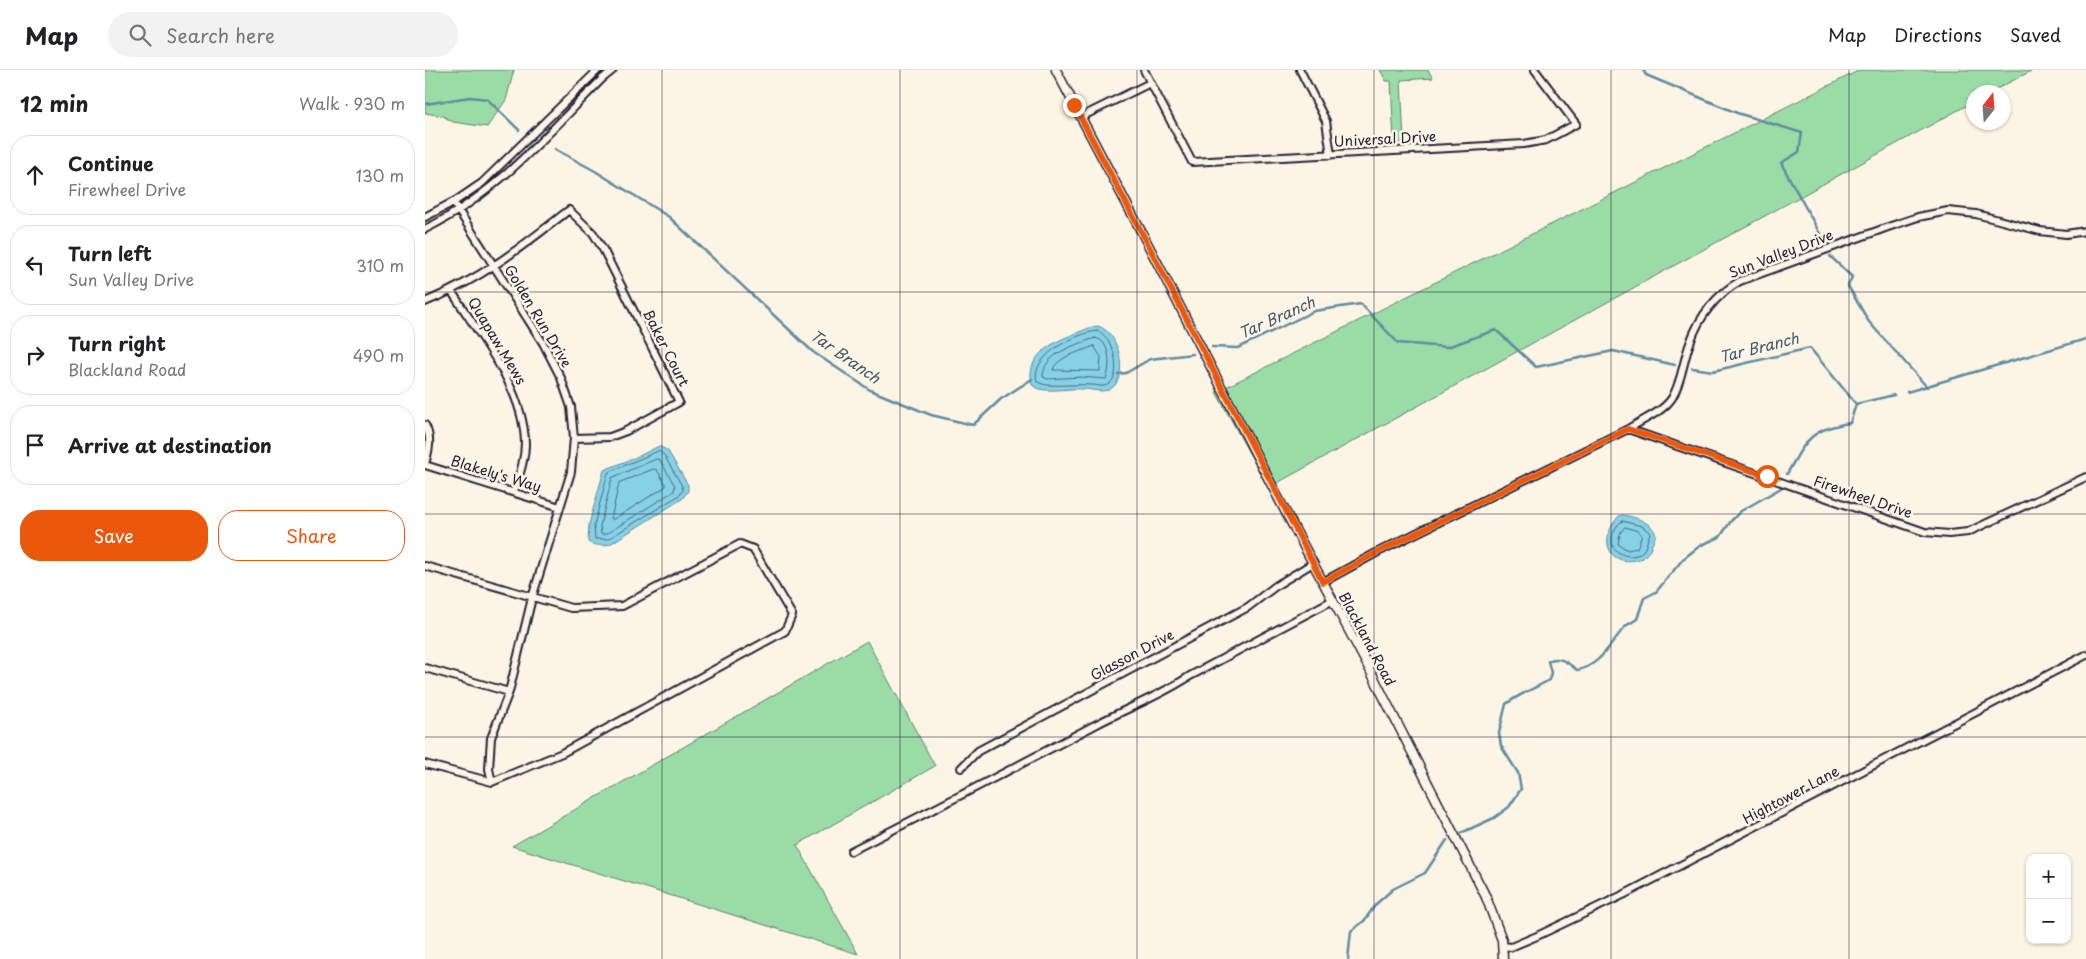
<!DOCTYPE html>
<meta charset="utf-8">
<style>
:root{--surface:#fff;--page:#f2f2f2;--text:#202124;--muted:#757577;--line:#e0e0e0;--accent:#ea580c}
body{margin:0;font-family:"Playpen Sans",sans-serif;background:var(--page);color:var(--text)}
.controls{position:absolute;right:15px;bottom:15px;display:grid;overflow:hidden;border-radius:10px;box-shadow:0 1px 4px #0004}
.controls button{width:45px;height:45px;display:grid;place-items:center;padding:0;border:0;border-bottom:1px solid var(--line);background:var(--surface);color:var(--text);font:25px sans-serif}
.compass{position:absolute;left:1541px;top:15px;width:45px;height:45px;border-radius:50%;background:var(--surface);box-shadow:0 1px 4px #0004;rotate:17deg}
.stop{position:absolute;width:15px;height:15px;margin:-11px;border:4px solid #ea580c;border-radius:50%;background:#fff}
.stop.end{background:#ea580c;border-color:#fff;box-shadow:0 1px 5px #0008}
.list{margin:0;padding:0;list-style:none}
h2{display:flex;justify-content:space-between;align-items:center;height:65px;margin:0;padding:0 20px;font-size:21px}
h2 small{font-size:16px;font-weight:400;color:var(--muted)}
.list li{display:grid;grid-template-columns:32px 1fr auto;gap:15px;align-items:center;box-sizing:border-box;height:80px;margin:0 10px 10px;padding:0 10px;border:1px solid var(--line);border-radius:20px}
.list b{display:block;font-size:19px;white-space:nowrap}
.list p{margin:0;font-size:16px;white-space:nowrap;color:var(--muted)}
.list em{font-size:16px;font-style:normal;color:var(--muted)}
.actions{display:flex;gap:10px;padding:15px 20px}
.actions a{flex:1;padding:11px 0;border:1px solid var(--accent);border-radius:20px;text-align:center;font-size:18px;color:var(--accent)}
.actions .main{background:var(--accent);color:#fff}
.icon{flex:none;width:28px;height:28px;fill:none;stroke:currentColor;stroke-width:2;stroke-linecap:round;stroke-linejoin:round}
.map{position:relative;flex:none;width:1661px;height:889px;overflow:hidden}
header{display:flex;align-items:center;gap:30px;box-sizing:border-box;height:70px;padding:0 25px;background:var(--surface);border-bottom:1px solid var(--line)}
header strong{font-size:24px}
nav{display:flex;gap:28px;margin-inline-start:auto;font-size:18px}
.search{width:350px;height:45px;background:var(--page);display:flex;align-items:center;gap:12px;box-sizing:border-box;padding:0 18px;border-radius:28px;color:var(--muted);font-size:19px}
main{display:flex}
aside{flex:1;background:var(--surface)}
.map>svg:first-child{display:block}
.green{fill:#9adca6;stroke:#5e7f70}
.water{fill:#86d1e5;stroke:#5e8ba1}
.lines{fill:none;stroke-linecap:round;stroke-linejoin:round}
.shore{stroke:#4a687f;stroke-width:1}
.stream{stroke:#5e8ba1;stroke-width:2.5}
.minor-casing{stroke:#22223b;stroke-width:10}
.tertiary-casing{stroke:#22223b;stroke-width:11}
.minor{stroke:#fcf5e5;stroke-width:6}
.tertiary{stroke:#fcf5e5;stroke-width:8}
.route{stroke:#ea580c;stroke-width:6}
.grid{fill:none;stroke:#22223b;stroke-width:1;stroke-opacity:0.55}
.labels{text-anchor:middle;stroke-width:5;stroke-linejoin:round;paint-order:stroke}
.street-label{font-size:14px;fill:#22223b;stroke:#fcf5e5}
.water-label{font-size:15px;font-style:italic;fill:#40576e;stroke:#fcf5e5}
</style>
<header>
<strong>Map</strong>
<div class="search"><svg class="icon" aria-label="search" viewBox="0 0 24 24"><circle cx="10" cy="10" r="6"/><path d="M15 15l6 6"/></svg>Search here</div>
<nav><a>Map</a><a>Directions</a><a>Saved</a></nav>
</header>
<main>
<aside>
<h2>12 min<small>Walk · 930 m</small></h2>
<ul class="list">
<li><svg class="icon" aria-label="ahead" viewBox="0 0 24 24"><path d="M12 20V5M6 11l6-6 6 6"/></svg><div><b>Continue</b><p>Firewheel Drive</p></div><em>130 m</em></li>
<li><svg class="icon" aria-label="left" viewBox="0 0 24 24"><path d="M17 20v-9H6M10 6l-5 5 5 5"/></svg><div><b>Turn left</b><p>Sun Valley Drive</p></div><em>310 m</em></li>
<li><svg class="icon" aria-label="right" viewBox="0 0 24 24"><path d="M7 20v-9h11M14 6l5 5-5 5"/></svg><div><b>Turn right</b><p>Blackland Road</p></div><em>490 m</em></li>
<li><svg class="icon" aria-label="arrive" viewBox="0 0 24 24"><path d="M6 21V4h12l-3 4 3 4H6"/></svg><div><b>Arrive at destination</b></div></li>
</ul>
<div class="actions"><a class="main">Save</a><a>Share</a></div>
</aside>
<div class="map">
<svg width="1661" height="889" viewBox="0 0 1661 889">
<rect width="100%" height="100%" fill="#fcf5e5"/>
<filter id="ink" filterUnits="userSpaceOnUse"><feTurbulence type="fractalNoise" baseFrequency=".02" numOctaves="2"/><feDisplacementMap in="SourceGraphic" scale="10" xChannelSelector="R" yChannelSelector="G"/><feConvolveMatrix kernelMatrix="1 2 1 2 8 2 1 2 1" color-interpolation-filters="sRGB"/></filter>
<g filter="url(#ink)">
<path class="green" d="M0,0h89l-8,30 -19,27 -34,-5 -10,-6 -18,-3z
M955,0h48l5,8 -32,2 3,62 -10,1 -3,-62h-5z
M1435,0h173l-42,22h-18v10l-705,386 -52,-96z
M442,571l68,125 -138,79 61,109 -346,-108z"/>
<path class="water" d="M673,256c21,6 31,49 14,62 -8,6 -21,1 -30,1 -12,-1 -24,2 -36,1 -5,0 -10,-2 -14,-5 -9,-36 35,-48 60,-58z
M234,376l9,5 20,34v6l-6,8 -72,45c-8,2 -15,2 -22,-2l1,-18 15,-54 35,-14z
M1198,445c13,2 28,7 33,19l-6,16 -7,8c-33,12 -47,-17 -24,-42z"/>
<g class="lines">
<path class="shore" d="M672,261c16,4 26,43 12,53 -4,3 -10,2 -15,1 -15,-1 -31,1 -46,0 -4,0 -8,-2 -11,-3 -8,-26 40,-49 60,-51z
M670,268c16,2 16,30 11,41l-25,-2 -33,2 -5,-2c0,-24 33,-32 52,-39z
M669,276l7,11 -1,14 -47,-1c3,-13 30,-19 41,-24z
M234,381l5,4 18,31 1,4 -5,6 -70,43h-13l-1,-14 14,-52z
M232,389l3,1 15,26 -1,5 -68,43h-5l-1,-8 12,-48z
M229,399l3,1 9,15 -1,2 -51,32h-3l8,-36z
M1197,451l20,5 8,7 -5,15 -5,6c-11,4 -19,2 -27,-7 -3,-10 1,-20 9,-26z
M1200,457l13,4 4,4 -5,13 -9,2 -10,-6 2,-10z"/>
<path class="stream" d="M1218,0l3,5 91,38 65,20 -3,19 -18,11 43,78
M0,34l45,-7 17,2 32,31
M130,79l40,22 74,46 144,135 57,38 61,25 42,10 28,-26 31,-20
M1405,186l22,21 -4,9 21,36 58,65
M787,277l26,1 76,-37 47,-7 37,39 49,4 49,-17 40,37 77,-16 62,14
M1267,298l21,3 97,-23 46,56 38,-9
M693,304l8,-1 24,-14 43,-5
M1482,322l179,-53
M1362,404c19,-34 23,-45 63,-51l6,-19
M1036,763l33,-15 15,-11 12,-18 -3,-16 -17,-27 -2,-13 7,-29c15,-11 28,-15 43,-24l2,-7 -3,-12c12,-6 20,2 29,9 22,-3 33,-26 47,-42 3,-4 9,-6 13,-9l7,-21 12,-6 27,-33 18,-14 19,-8 11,-16 10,-10 40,-23
M923,889l3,-28 13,-10 12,-17 17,-15 32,-16 22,-33"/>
<defs>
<path id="minor" d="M719,0l48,92 332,-18 22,-4 30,-16 -41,-54
M875,0l26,51 5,34
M656,47l69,-34
M28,132l90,141 18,35 10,29 3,31 -3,34 -39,126 -23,94 -18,46 -2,31 3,13
M0,147l32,-17 25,-17 116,-113
M0,159c71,-34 122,-95 177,-150l11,-9
M27,222c28,44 72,97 73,151 0,17 -6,33 -11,49
M0,232c55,-22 98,-56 144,-92l24,23 11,18 75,151 -53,29 -16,6 -36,1
M0,355c7,13 4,25 0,39
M1203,359l297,103 24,2 19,-2 118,-55
M0,395l135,42
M0,496l146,42 51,-2 118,-62 13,5 39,66 -7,16 -223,122 -70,29 -67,-18
M898,512l55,-30 250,-123c14,-9 35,-17 44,-31 10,-17 11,-37 18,-55 9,-26 26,-48 50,-62l148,-54 30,-10 30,-6 28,3 64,17 26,3 20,-3
M0,598l84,24
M536,698l17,-17 270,-144 29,-22 36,-22
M426,781c82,-41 163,-83 244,-126 32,-17 65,-29 95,-49l143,-76
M1078,876l8,1 26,-11 88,-42 461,-239"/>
<path id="tertiary" d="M631,0l86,163 142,276 86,161 116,227 16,43 1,19"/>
</defs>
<use href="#minor" class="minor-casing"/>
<use href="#tertiary" class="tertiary-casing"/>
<use href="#minor" class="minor"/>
<use href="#tertiary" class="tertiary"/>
</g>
</g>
<g class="lines" filter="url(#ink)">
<path class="route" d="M649,35l68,128 181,349 55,-30 250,-123 139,47"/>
</g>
<path class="grid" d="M237,0v889M475,0v889M712,0v889M949,0v889M1186,0v889M1424,0v889M0,222h1661M0,444h1661M0,667h1661"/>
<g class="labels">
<g class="street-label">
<text transform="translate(960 69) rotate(-3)" y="5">Universal Drive</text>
<text transform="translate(1356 184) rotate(-21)" y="5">Sun Valley Drive</text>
<text transform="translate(113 246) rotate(59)" y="5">Golden Run Drive</text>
<text transform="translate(72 271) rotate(59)" y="5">Quapaw Mews</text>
<text transform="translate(241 278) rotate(63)" y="5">Baker Court</text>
<text transform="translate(71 404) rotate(17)" y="5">Blakely's Way</text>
<text transform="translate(1438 427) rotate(19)" y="5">Firewheel Drive</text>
<text transform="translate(942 569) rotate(62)" y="5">Blackland Road</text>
<text transform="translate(707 585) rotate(-28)" y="5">Glasson Drive</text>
<text transform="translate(1366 725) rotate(-28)" y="5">Hightower Lane</text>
</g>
<g class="water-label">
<text transform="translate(852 248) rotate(-24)" y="5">Tar Branch</text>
<text transform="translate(1334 278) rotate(-14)" y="5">Tar Branch</text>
<text transform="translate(420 287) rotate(35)" y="5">Tar Branch</text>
</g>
</g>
</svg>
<div class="controls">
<button>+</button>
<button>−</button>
</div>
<svg class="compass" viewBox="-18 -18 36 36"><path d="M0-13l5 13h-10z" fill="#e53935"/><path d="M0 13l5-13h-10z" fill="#757577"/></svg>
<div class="stop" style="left:1342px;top:406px"></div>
<div class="stop end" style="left:649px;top:35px"></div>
</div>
</main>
